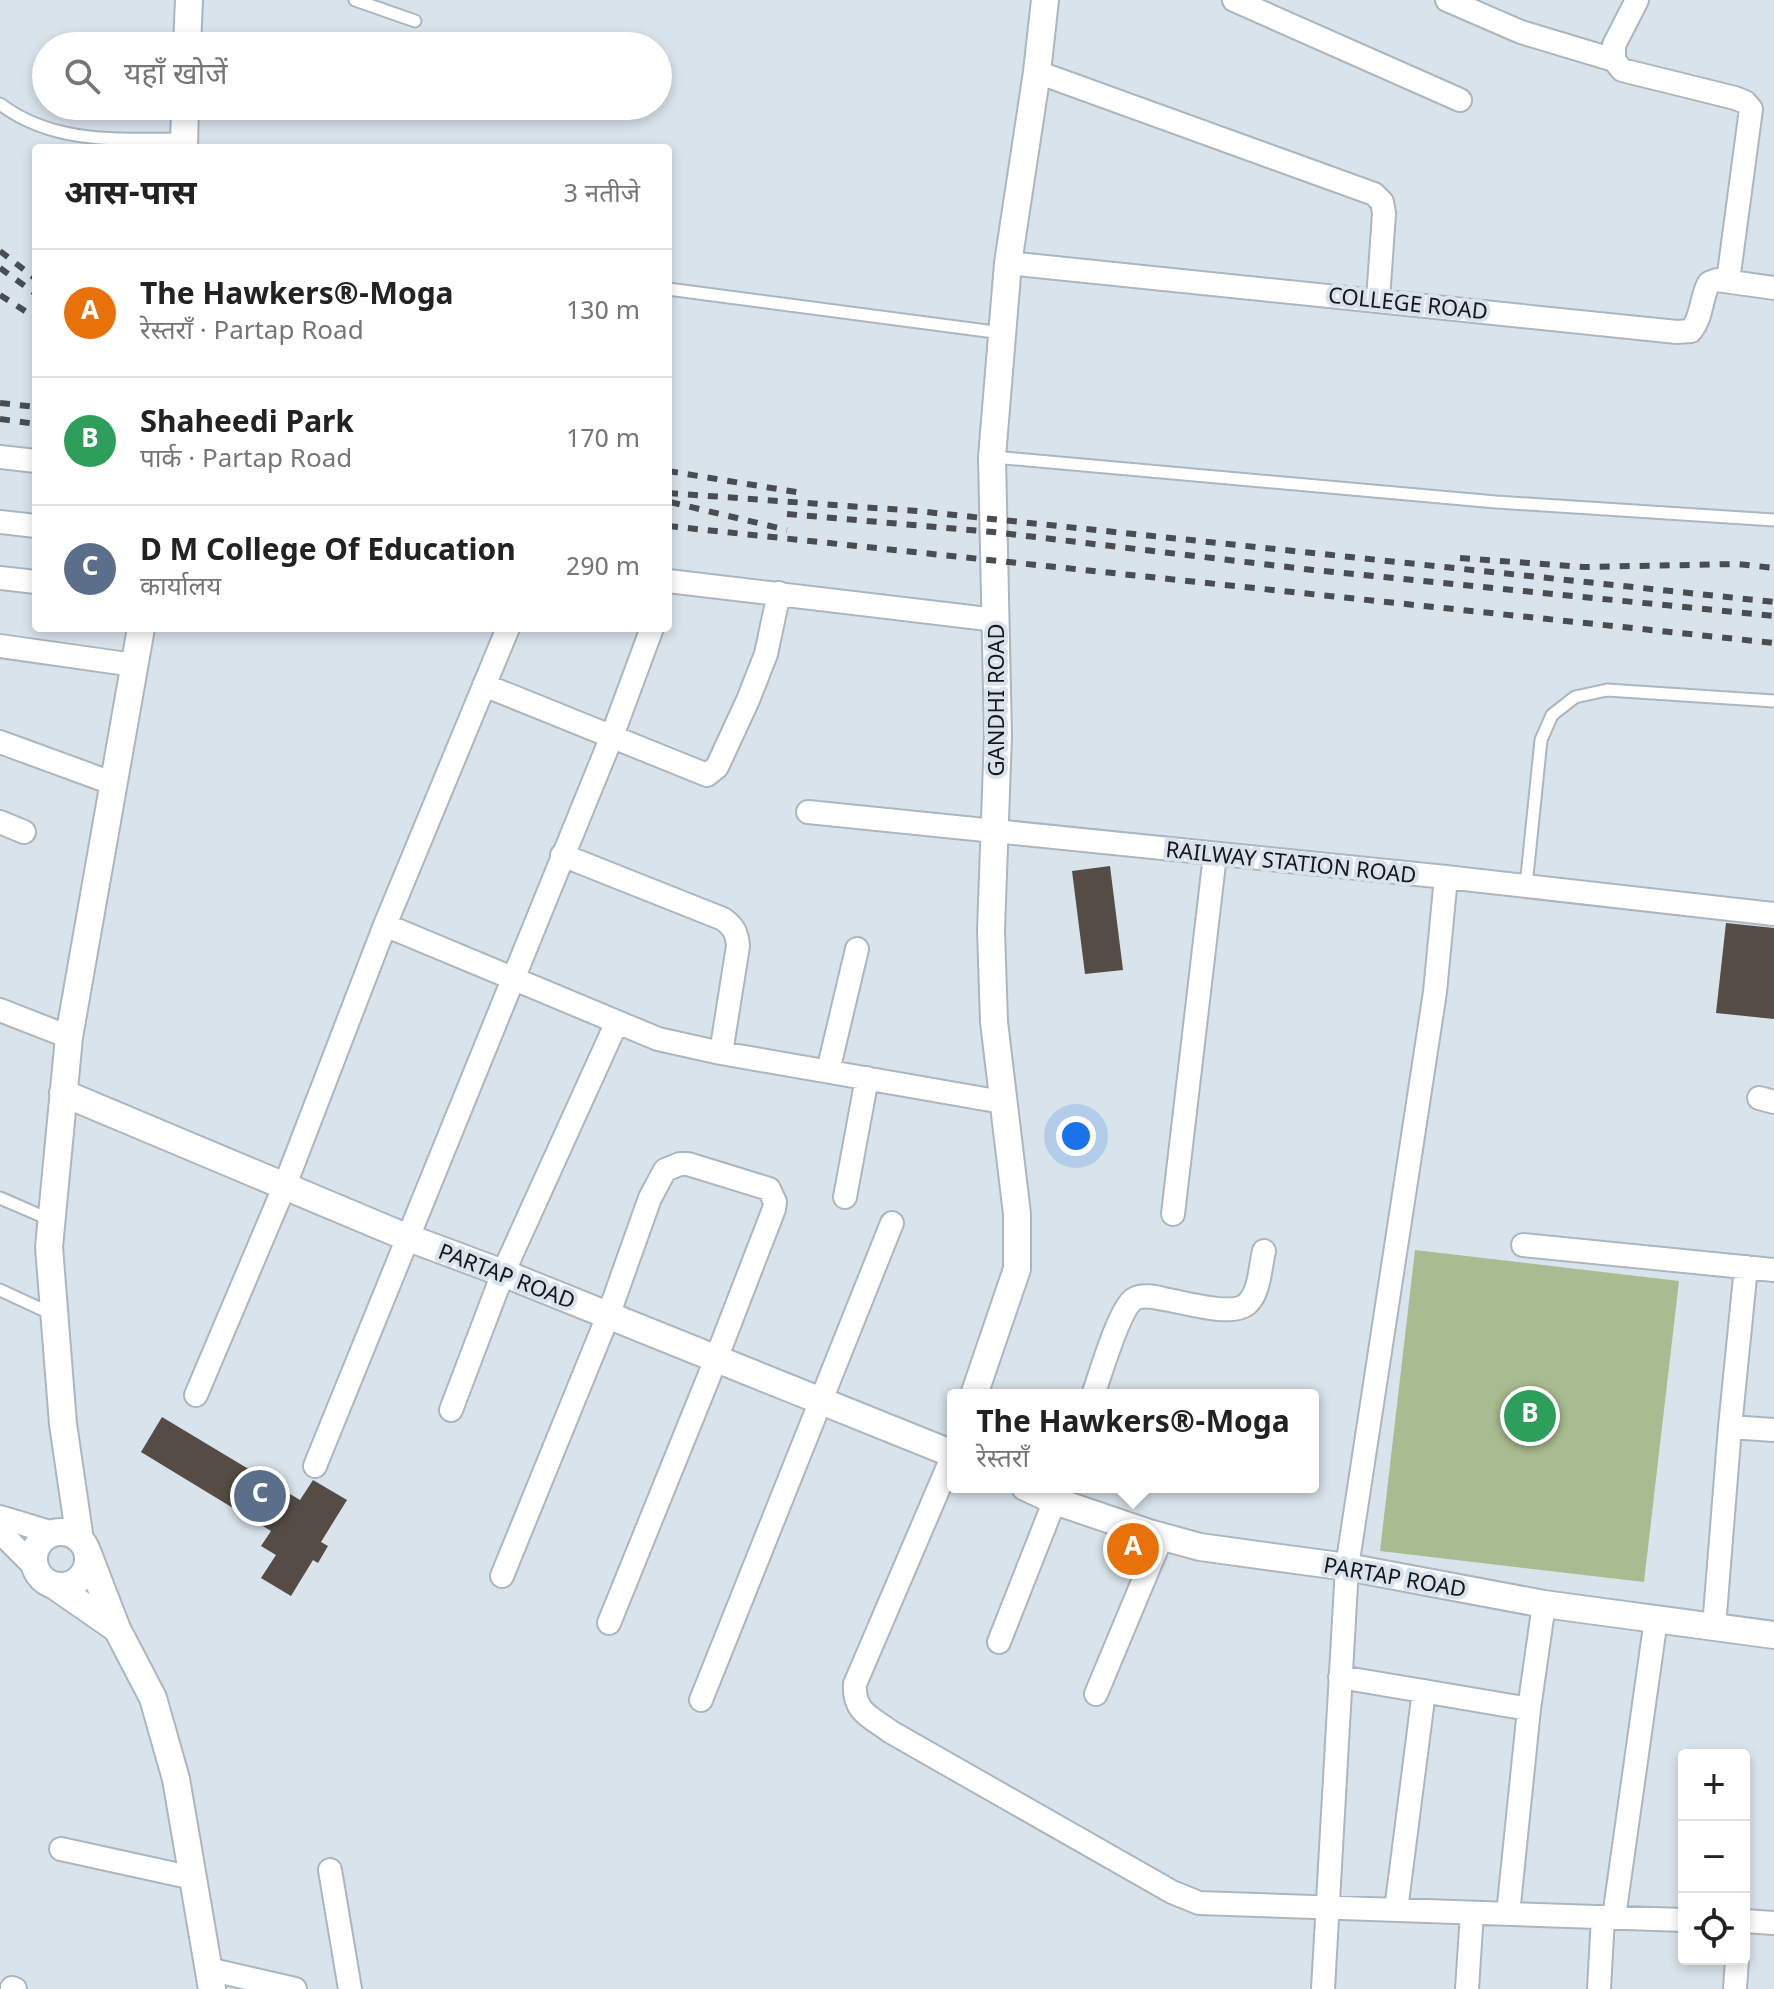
<!DOCTYPE html>
<html lang="hi">
<meta charset="utf-8">
<style>
:root{--surface:#fff;--page:#f2f2f2;--text:#222;--muted:#767676;--line:#e0e0e0;--accent:#6768e2}
body{margin:0;font-family:Georgia,"Noto Sans Devanagari",serif;background:var(--page);color:var(--text)}
.controls{position:absolute;right:24px;bottom:24px;display:grid;overflow:hidden;border-radius:8px;box-shadow:0 4px 12px #0003}
.controls button{width:72px;height:72px;display:grid;place-items:center;padding:0;border:0;border-bottom:2px solid var(--line);background:var(--surface);color:var(--text);font:40px sans-serif}
.you{position:absolute;left:1076px;top:1136px;width:28px;height:28px;margin:-20px;border:6px solid #fff;border-radius:50%;background:#1a73e8;box-shadow:0 0 0 12px #1a73e833}
.badge{display:grid;place-items:center;width:52px;height:52px;border-radius:50%;background:var(--accent);color:#fff;font-size:26px;font-weight:700}
.pin{position:absolute;translate:-50% -50%;border:4px solid #fff;box-shadow:0 2px 8px #0006}
.popup{position:absolute;left:947px;top:1389px;width:372px;height:104px;box-sizing:border-box;display:grid;place-content:center;border-radius:8px;background:var(--surface);filter:drop-shadow(0 2px 6px #0005);font-size:26px;white-space:nowrap;color:var(--muted)}
.popup b{font-size:30px;color:var(--text)}
.popup::after{content:'';position:absolute;left:50%;top:100%;margin-left:-16px;border:16px solid transparent;border-top-color:var(--surface)}
.list{margin:0;padding:0;list-style:none}
h2{display:flex;justify-content:space-between;align-items:center;height:104px;margin:0;padding:0 32px;font-size:34px}
h2 small{font-size:26px;font-weight:400;color:var(--muted)}
.list li{display:grid;grid-template-columns:52px 1fr auto;gap:24px;align-items:center;box-sizing:border-box;height:128px;padding:0 32px;border-top:2px solid var(--line)}
.list b{display:block;font-size:30px;white-space:nowrap}
.list p{margin:0;font-size:26px;white-space:nowrap;color:var(--muted)}
.list em{font-size:26px;font-style:normal;color:var(--muted)}
.icon{flex:none;width:44px;height:44px;fill:none;stroke:currentColor;stroke-width:2;stroke-linecap:round;stroke-linejoin:round}
.map{position:relative;flex:none;width:1774px;height:1989px;overflow:hidden}
.search{position:absolute;background:var(--surface);box-shadow:0 4px 12px #0003;left:32px;top:32px;width:640px;height:88px;display:flex;align-items:center;gap:20px;box-sizing:border-box;padding:0 28px;border-radius:44px;color:var(--muted);font-size:30px}
.panel{position:absolute;background:var(--surface);box-shadow:0 4px 12px #0003;left:32px;top:144px;width:640px;height:488px;border-radius:8px}
.map>svg:first-child{display:block}
.green{fill:#a9bb90}
.building{fill:#544c45}
.lines{fill:none;stroke-linecap:round;stroke-linejoin:round}
.service-casing{stroke:#acb6be;stroke-width:15}
.minor-casing{stroke:#acb6be;stroke-width:26}
.tertiary-casing{stroke:#acb6be;stroke-width:30}
.service{stroke:#fff;stroke-width:11}
.minor{stroke:#fff;stroke-width:22}
.tertiary{stroke:#fff;stroke-width:26}
.rail{stroke:#494d52;stroke-width:6;stroke-dasharray:10 10;stroke-linecap:butt}
.labels{text-anchor:middle;stroke-width:8;stroke-linejoin:round;paint-order:stroke}
.street-label{font-size:22px;fill:#15181b;stroke:#d9e3eb}
</style>
<div class="map">
<svg width="1774" height="1989" viewBox="0 0 1774 1989">
<rect width="100%" height="100%" fill="#d9e3eb"/>
<path class="green" d="M1415,1250l264,31 -35,301 -264,-31z"/>
<path class="building" d="M1110,866l13,104 -38,4 -13,-103z
M1726,923l48,5v91l-58,-6z
M162,1417l138,83 13,-20 34,20 -26,42 7,4 -10,17 -5,-3 -22,36 -30,-18 15,-23 -15,-9 10,-15 -130,-79z"/>
<g class="lines">
<defs>
<path id="service" d="M355,0l60,21
M0,104c54,41 120,35 184,35
M668,289l334,44
M993,457l503,45 278,18
M1526,886l15,-146 11,-25 23,-18 32,-7 167,11
M0,1198l51,22
M0,1290l54,25"/>
<path id="minor" d="M1234,0l226,100
M1447,0l74,32 93,28
M1637,0l-23,45v15l8,10 113,28 10,4 6,7 -23,172
M1037,72l337,122 8,8 2,11 -6,87
M1008,263l669,69 14,-1c12,-15 9,-32 18,-48l8,-3 57,8
M0,457l36,4
M0,522l36,4
M0,578l36,4
M668,581l328,39
M0,646l134,19
M484,685l223,90 10,-8 31,-67 18,-46 13,-61
M0,742l112,41
M808,812l638,65 328,37
M0,822l24,10
M562,855l161,64c11,8 14,14 15,27l-17,107
M385,925l273,114 63,14 281,49
M0,1010l69,27
M828,1071l29,-122
M1759,1098l15,4
M845,1197l22,-119
M1173,1214l42,-359
M1523,1245l251,25
M196,1395l89,-210 100,-260 123,-297
M1093,1395c7,-19 26,-86 41,-96 9,-5 21,-2 30,0 19,3 70,19 84,4 12,-12 12,-36 16,-52
M451,1410l52,-137 113,-249
M1730,1427l44,3
M953,1455l-98,229c-2,28 16,33 36,48l281,160 27,11 485,17
M315,1466l297,-730 40,-108
M0,1517l53,16
M0,1532l35,35
M502,1576l106,-260 42,-118 15,-28 15,-6h8l81,25 6,13 -1,7 -58,150 -107,264
M1714,1627l16,-200 16,-160
M999,1642l61,-155
M1340,1677l189,32
M1096,1694l66,-158
M701,1700l191,-477
M61,1849l132,29
M330,1870l20,119
M1396,1910l28,-219
M1508,1914l21,-205 15,-105
M1614,1917l42,-298
M1744,1921l30,2
M208,1969l87,20
M12,1988l3,1
M1323,1989l24,-422 88,-575 11,-115
M1467,1989l5,-76
M1599,1989l4,-72
M1735,1989l2,-30"/>
<path id="tertiary" d="M187,46l2,-46
M184,148l1,-42
M63,1093l343,144 97,36 450,181
M974,1395l43,-126v-55l-23,-192 -3,-92 7,-194 -6,-279 16,-194 29,-191 8,-72
M1025,1487l30,14 94,32 51,14 147,20 197,37 230,31
M34 1559a27 27 0 1 1 54 0a27 27 0 1 1-54 0Z
M80,1540l-17,-116 -14,-177 20,-210 72,-409
M87,1551l30,78 36,69 23,81 36,210
M55,1586l62,43"/>
</defs>
<use href="#service" class="service-casing"/>
<use href="#minor" class="minor-casing"/>
<use href="#tertiary" class="tertiary-casing"/>
<use href="#service" class="service"/>
<use href="#minor" class="minor"/>
<use href="#tertiary" class="tertiary"/>
<path class="rail" d="M0,251l36,28
M0,268l36,26
M0,295l36,23
M0,403l36,4
M0,419l36,5
M668,471l134,22
M668,493l249,18 857,91
M670,502l117,28
M787,514l206,18 320,38 461,46
M668,526l1106,117
M1460,558l124,9 154,-3 36,4"/>
</g>
<g class="labels">
<g class="street-label">
<text transform="translate(1408 303) rotate(6)" y="8">COLLEGE ROAD</text>
<text transform="translate(996 700) rotate(-90)" y="8">GANDHI ROAD</text>
<text transform="translate(1291 862) rotate(6)" y="8">RAILWAY STATION ROAD</text>
<text transform="translate(507 1276) rotate(21)" y="8">PARTAP ROAD</text>
<text transform="translate(1395 1577) rotate(10)" y="8">PARTAP ROAD</text>
</g>
</g>
</svg>
<div class="controls">
<button>+</button>
<button>−</button>
<button><svg class="icon" aria-label="locate" viewBox="0 0 24 24"><circle cx="12" cy="12" r="6"/><path d="M12 2v4M12 18v4M2 12h4M18 12h4"/></svg></button>
</div>
<div class="you"></div>
<div class="pin badge" style="left:1133px;top:1549px;background:#e8710a">A</div>
<div class="popup"><b>The Hawkers®-Moga</b>रेस्तराँ</div>
<div class="pin badge" style="left:1530px;top:1416px;background:#2e9e5b">B</div>
<div class="pin badge" style="left:260px;top:1496px;background:#5c6f8a">C</div>
<div class="search"><svg class="icon" aria-label="search" viewBox="0 0 24 24"><circle cx="10" cy="10" r="6"/><path d="M15 15l6 6"/></svg>यहाँ खोजें</div>
<section class="panel">
<h2>आस-पास<small>3 नतीजे</small></h2>
<ul class="list">
<li><span class="badge" style="background:#e8710a">A</span><div><b>The Hawkers®-Moga</b><p>रेस्तराँ · Partap Road</p></div><em>130 m</em></li>
<li><span class="badge" style="background:#2e9e5b">B</span><div><b>Shaheedi Park</b><p>पार्क · Partap Road</p></div><em>170 m</em></li>
<li><span class="badge" style="background:#5c6f8a">C</span><div><b>D M College Of Education</b><p>कार्यालय</p></div><em>290 m</em></li>
</ul>
</section>
</div>
